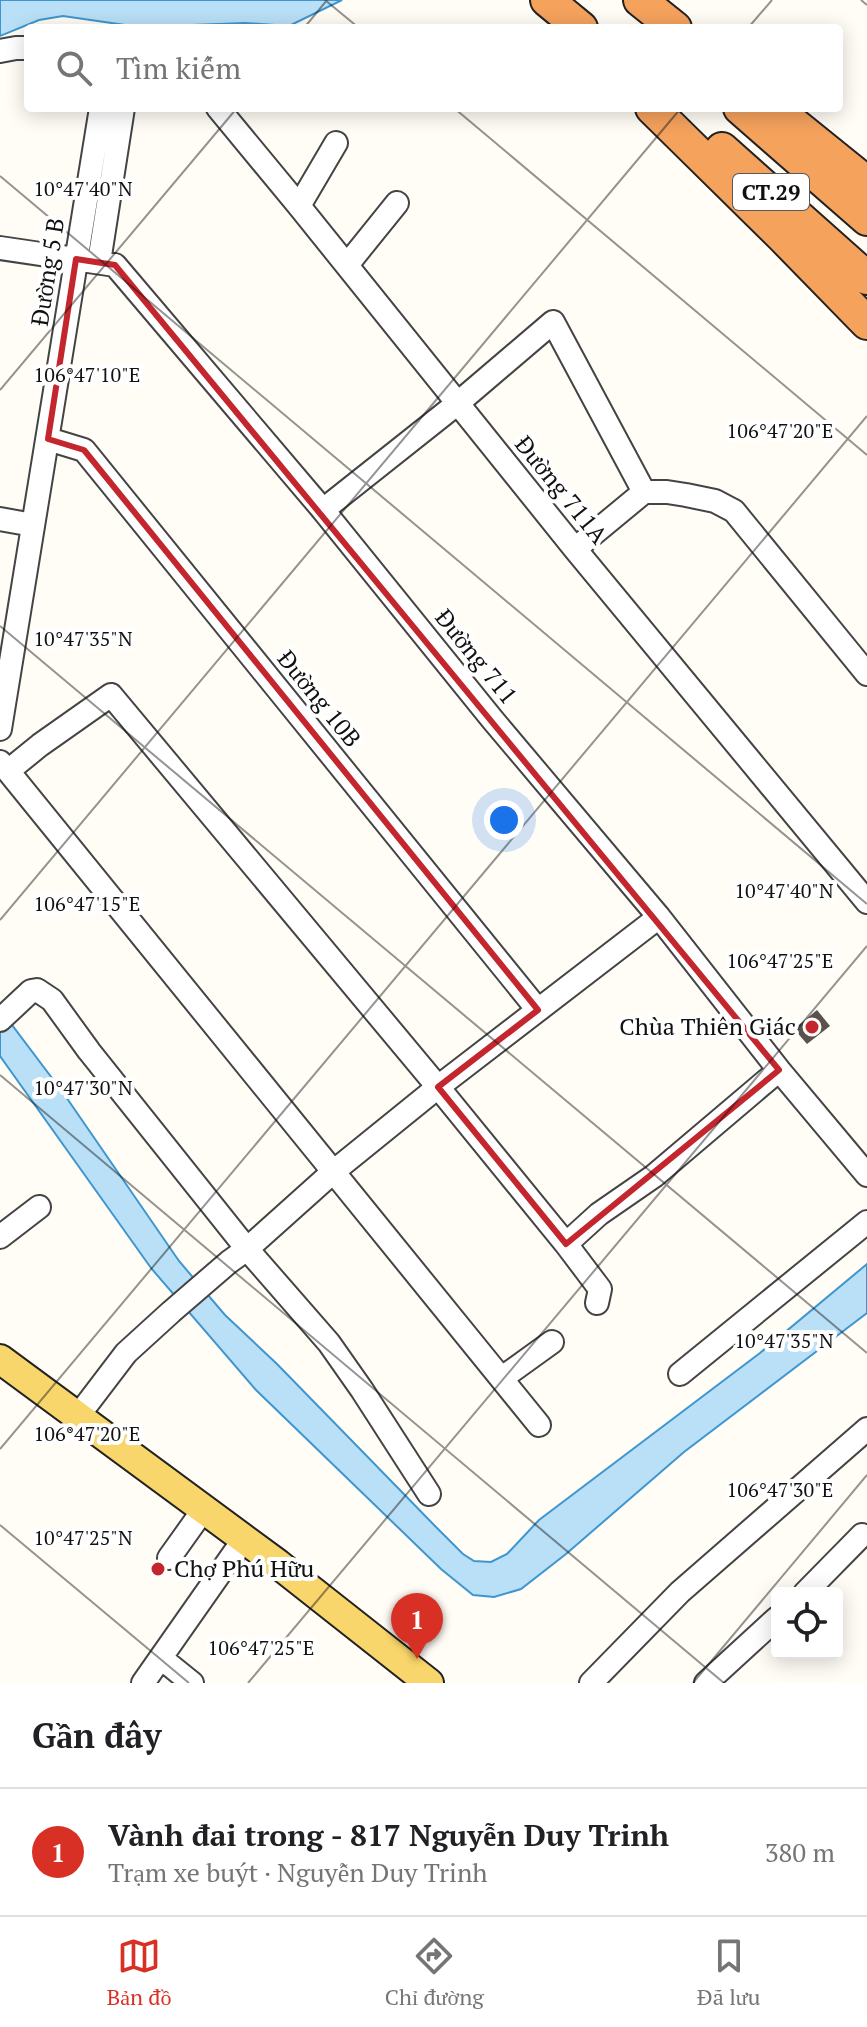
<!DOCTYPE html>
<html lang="vi">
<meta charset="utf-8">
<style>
:root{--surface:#fff;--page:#f6f6f6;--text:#202124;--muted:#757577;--line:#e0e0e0;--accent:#d93025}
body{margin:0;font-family:"PT Serif",serif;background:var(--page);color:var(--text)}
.controls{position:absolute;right:24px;bottom:24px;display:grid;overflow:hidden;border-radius:8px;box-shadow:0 4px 20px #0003}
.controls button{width:72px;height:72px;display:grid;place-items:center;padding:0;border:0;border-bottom:2px solid var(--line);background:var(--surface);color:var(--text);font:40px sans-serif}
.you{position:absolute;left:504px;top:820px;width:28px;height:28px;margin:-20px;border:6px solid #fff;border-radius:50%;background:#1a73e8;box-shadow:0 0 0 12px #1a73e833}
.badge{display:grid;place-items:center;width:52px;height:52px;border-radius:50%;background:var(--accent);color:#fff;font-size:26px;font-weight:700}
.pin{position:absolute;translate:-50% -66px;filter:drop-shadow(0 2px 4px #0008)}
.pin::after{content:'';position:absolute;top:42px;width:28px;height:24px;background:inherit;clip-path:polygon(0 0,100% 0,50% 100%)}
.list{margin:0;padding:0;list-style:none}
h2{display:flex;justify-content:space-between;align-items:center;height:104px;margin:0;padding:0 32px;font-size:34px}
h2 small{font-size:26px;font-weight:400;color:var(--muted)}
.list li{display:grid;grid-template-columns:52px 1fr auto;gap:24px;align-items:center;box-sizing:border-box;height:128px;padding:0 32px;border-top:2px solid var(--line)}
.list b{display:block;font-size:30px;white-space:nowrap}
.list p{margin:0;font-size:26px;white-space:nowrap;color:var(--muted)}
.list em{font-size:26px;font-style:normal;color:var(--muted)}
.icon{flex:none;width:44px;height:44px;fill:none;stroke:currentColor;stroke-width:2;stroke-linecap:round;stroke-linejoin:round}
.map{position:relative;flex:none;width:867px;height:1683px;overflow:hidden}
.search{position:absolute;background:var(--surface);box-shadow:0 4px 20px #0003;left:24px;right:24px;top:24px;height:88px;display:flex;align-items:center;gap:20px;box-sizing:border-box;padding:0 28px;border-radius:8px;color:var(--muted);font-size:30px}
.sheet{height:232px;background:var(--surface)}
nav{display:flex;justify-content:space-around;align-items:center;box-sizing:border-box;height:112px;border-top:2px solid var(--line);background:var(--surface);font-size:22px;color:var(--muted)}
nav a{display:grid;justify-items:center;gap:4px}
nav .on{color:var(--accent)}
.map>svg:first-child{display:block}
.water{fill:#b9e0f7;stroke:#3f96cf;stroke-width:2}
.building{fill:#5a524d}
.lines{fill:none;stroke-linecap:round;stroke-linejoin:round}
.minor-casing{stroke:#444;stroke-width:26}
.major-casing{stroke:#222;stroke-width:32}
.highway-casing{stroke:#222;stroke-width:36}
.minor{stroke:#fff;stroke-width:22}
.major{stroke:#f9d66b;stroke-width:28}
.highway{stroke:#f5a25d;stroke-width:32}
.marked{fill:none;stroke:#c4262e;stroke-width:6;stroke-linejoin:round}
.ticks{fill:none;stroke:#111;stroke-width:2;stroke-opacity:0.45}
.poi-dot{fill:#c4262e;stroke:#fff;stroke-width:3}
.labels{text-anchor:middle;stroke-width:8;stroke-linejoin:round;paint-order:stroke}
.shield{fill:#fff;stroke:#585858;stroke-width:2}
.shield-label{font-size:22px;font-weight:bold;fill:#111}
.street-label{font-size:24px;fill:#111;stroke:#fff}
.poi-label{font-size:24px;fill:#111;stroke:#fff;text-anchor:end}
.ticks-label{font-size:20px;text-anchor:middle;fill:#111;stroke:#fff;stroke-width:8;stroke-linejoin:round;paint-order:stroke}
</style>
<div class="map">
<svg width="867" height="1683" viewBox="0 0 867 1683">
<rect width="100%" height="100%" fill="#fffdf5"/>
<path class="water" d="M0,0h342l-53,26 -44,-3 -106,4 -76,-11 -24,4 -39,16z
M0,1009l64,85 115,167 46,54 52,49 158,162 28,28 11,7 17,1 16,-8 32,-34 221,-167 107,-89v49l-183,139 -118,102 -45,35 -27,8 -21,-2 -32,-26 -185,-179 -105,-122 -151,-212z"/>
<path class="building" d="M817,1010l13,16 -23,18 -13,-15z"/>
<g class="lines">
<defs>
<path id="minor" d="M0,51l16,-3h12
M218,108l81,98 276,343 292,353
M299,206l37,-63
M0,248l115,17 208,245 169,209 167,198 120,153 88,105
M99,262l24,-154
M347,265l50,-62
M48,439l36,11 454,560
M323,510l135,-107 95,-81 91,170
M0,519l33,6
M575,549l69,-57h23l19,3 29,6 19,10 133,163
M0,729l101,-621
M0,762l8,9 32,-26 71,-50 327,392 128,157 34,45 -3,14
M8,771l531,654
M0,1020l31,-29 6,-1 15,10 37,51 158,198 82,94 33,47 67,104
M0,1237l39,-30
M566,1244l33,-30 55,-38 125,-106
M680,1374l187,-152
M502,1378l50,-36
M78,1416l48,-63 45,-41 58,-50 18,-13 86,-77 105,-85 221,-170
M169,1558l35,-49
M805,1593l57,-58
M161,1658l31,25
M143,1683l101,-144
M591,1683l89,-91 187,-163
M706,1683l71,-65"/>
<path id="major" d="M0,1359l278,205 151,119"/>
<path id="highway" d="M547,0l34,28
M640,0l35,28
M652,108l131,129 84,86
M740,108l127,111
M774,108l93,75
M722,149l145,129"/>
</defs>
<use href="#minor" class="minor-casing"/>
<use href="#major" class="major-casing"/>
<use href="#highway" class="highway-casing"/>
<use href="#minor" class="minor"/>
<use href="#major" class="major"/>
<use href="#highway" class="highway"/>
</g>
<path class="marked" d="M76,259l39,6 664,805 -213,174 -128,-157 100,-77 -454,-560 -36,-11z"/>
<path class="ticks" d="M325,0l34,28M861,0l6,5M304,28l23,-28M748,28l24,-28M454,108l413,347M0,176l867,728M0,390l237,-282M0,626l867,727M0,920l681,-812M0,1075l724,608M0,1449l867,-1033M0,1525l189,158M248,1683l619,-737M693,1683l174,-208"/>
<g class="poi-dot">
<circle cx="812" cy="1027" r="8"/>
<circle cx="158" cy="1569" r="8"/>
</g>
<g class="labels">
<rect class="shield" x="733" y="174" width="76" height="36" rx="6"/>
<g class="shield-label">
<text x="771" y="200">CT.29</text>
</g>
<g class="street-label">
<text transform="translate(48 272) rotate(-81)" y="8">Đường 5 B</text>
<text transform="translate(561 490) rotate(51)" y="8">Đường 711A</text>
<text transform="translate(476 657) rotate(51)" y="8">Đường 711</text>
<text transform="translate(319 699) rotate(51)" y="8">Đường 10B</text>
</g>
<g class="poi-label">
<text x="796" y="1035">Chùa Thiên Giác</text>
<text x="174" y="1577" text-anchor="start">Chợ Phú Hữu</text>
</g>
</g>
<g class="ticks-label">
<text x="83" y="196">10°47'40"N</text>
<text x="87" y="382">106°47'10"E</text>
<text x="780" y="438">106°47'20"E</text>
<text x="83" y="646">10°47'35"N</text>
<text x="784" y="898">10°47'40"N</text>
<text x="87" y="911">106°47'15"E</text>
<text x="780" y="968">106°47'25"E</text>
<text x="83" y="1095">10°47'30"N</text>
<text x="784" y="1348">10°47'35"N</text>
<text x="87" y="1441">106°47'20"E</text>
<text x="780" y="1497">106°47'30"E</text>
<text x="83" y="1545">10°47'25"N</text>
<text x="261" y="1655">106°47'25"E</text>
</g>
</svg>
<div class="controls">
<button><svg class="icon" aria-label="locate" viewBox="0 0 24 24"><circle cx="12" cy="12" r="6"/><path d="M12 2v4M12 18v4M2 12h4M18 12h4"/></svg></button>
</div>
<div class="you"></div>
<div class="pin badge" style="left:417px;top:1659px">1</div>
<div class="search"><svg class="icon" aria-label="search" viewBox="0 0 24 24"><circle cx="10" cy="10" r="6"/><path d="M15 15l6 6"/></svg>Tìm kiếm</div>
</div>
<section class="sheet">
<h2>Gần đây<small></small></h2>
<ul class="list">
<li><span class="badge">1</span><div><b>Vành đai trong - 817 Nguyễn Duy Trinh</b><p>Trạm xe buýt · Nguyễn Duy Trinh</p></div><em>380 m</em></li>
</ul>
</section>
<nav>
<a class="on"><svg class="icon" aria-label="map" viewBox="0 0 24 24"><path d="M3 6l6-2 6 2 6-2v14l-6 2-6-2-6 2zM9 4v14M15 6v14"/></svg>Bản đồ</a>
<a><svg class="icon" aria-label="directions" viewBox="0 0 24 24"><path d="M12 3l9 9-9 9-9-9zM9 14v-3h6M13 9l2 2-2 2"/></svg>Chỉ đường</a>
<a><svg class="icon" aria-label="saved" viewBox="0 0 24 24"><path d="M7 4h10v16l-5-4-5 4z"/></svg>Đã lưu</a>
</nav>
